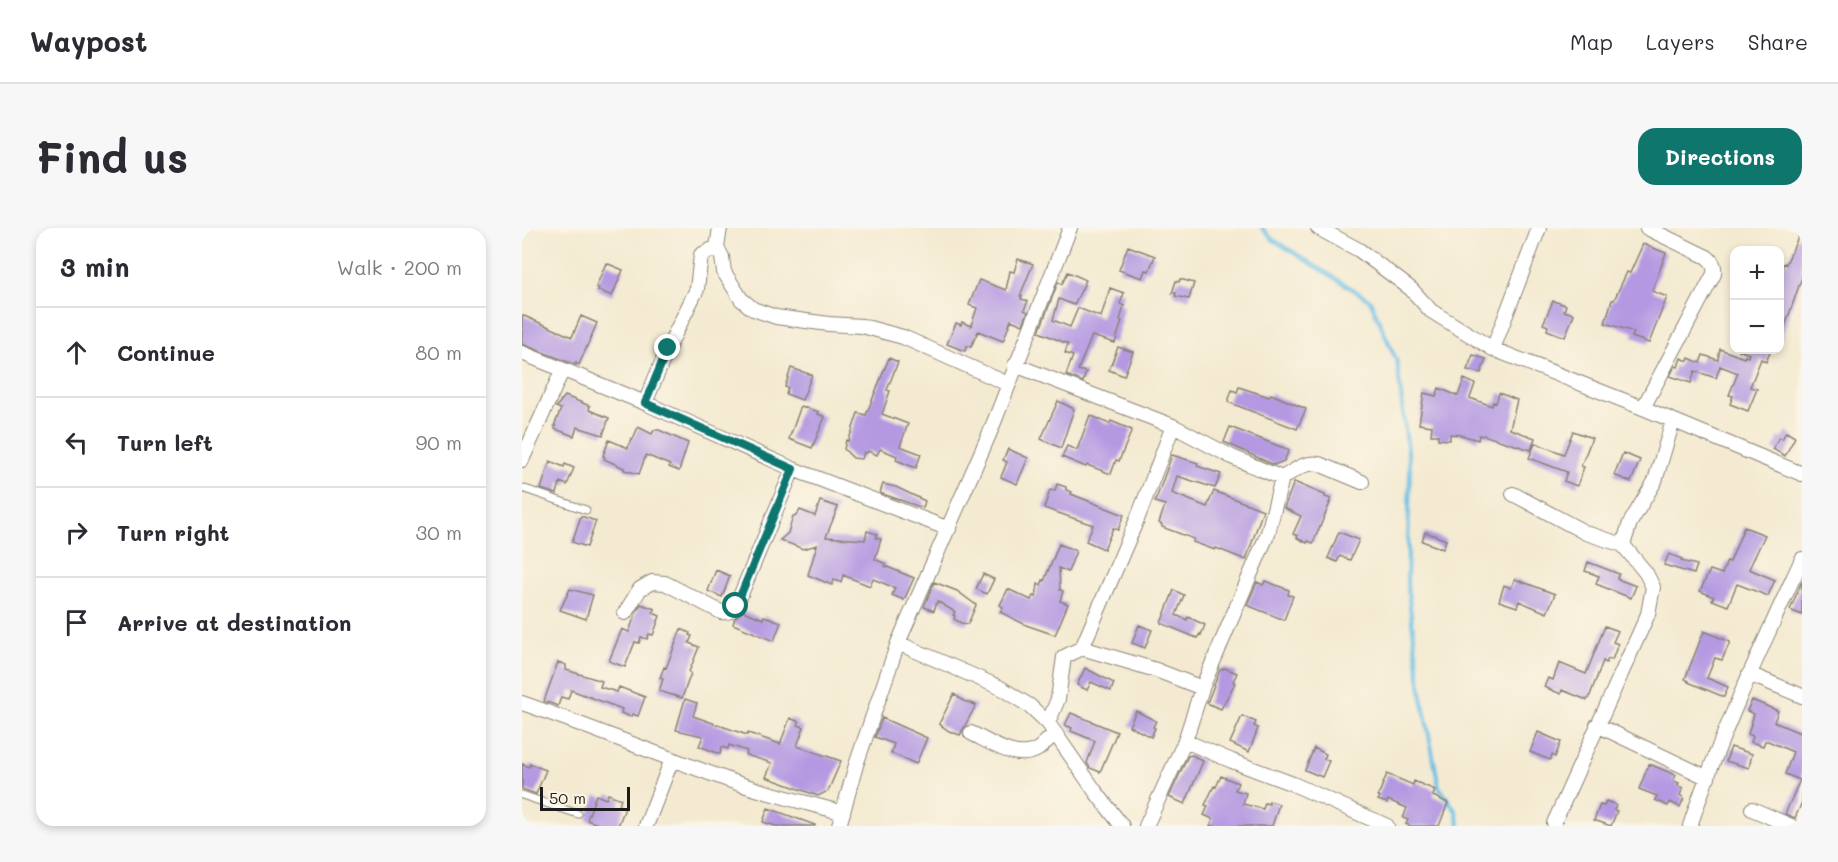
<!DOCTYPE html>
<meta charset="utf-8">
<style>
:root{--surface:#fff;--page:#f7f7f7;--text:#2b2b33;--muted:#7c7c81;--line:#e1e1e2;--accent:#0f766e}
body{margin:0;font-family:Mali,sans-serif;background:var(--page);color:var(--text)}
.controls{position:absolute;right:18px;top:18px;display:grid;overflow:hidden;border-radius:12px;box-shadow:0 3px 9px #0003}
.controls button{width:54px;height:54px;display:grid;place-items:center;padding:0;border:0;border-bottom:2px solid var(--line);background:var(--surface);color:var(--text);font:30px sans-serif}
.scale{position:absolute;left:18px;bottom:15px;width:90px;box-sizing:border-box;padding-left:6px;border:3px solid #1c1c1c;border-top:0;font-size:16px;line-height:21px;white-space:nowrap;color:#1c1c1c;-webkit-text-stroke:4px #fcf5e5;paint-order:stroke}
.stop{position:absolute;width:18px;height:18px;margin:-14px;border:4px solid #0f766e;border-radius:50%;background:#fff}
.stop.end{background:#0f766e;border-color:#fff;box-shadow:0 2px 6px #0008}
.list{margin:0;padding:0;list-style:none}
h2{display:flex;justify-content:space-between;align-items:center;height:78px;margin:0;padding:0 24px;font-size:26px}
h2 small{font-size:20px;font-weight:400;color:var(--muted)}
.list li{display:grid;grid-template-columns:39px 1fr auto;gap:18px;align-items:center;box-sizing:border-box;height:90px;padding:0 24px;border-top:2px solid var(--line)}
.list b{display:block;font-size:22px;white-space:nowrap}
.list em{font-size:20px;font-style:normal;color:var(--muted)}
.icon{flex:none;width:33px;height:33px;fill:none;stroke:currentColor;stroke-width:2;stroke-linecap:round;stroke-linejoin:round}
.map{position:relative;flex:none;width:1280px;height:598px;overflow:hidden;border-radius:18px}
header{display:flex;align-items:center;gap:36px;box-sizing:border-box;height:84px;padding:0 30px;background:var(--surface);border-bottom:2px solid var(--line)}
header strong{font-size:28px}
nav{display:flex;gap:33px;margin-inline-start:auto;font-size:21px}
.intro{display:flex;align-items:center;justify-content:space-between;box-sizing:border-box;height:144px;padding:0 36px}
h1{margin:0;font-size:42px}
.button{padding:15px 27px;border-radius:18px;background:var(--accent);color:#fff;font-size:21px;font-weight:700}
main{display:flex;gap:36px;padding:0 36px}
aside{flex:1;background:var(--surface);border-radius:18px;box-shadow:0 3px 9px #0003}
.map>svg:first-child{display:block}
.lines{fill:none;stroke-linecap:round;stroke-linejoin:round}
.stream{stroke:#68c0e6;stroke-width:4}
.building{fill:#b498e2}
.service-casing{stroke:#888376;stroke-width:9}
.minor-casing{stroke:#888376;stroke-width:16}
.service{stroke:#fff;stroke-width:7}
.minor{stroke:#fff;stroke-width:14}
.route{stroke:#0f766e;stroke-width:8}
</style>
<header>
<strong>Waypost</strong>
<nav><a>Map</a><a>Layers</a><a>Share</a></nav>
</header>
<div class="intro"><h1>Find us</h1><a class="button">Directions</a></div>
<main>
<aside>
<h2>3 min<small>Walk · 200 m</small></h2>
<ul class="list">
<li><svg class="icon" aria-label="ahead" viewBox="0 0 24 24"><path d="M12 20V5M6 11l6-6 6 6"/></svg><div><b>Continue</b></div><em>80 m</em></li>
<li><svg class="icon" aria-label="left" viewBox="0 0 24 24"><path d="M17 20v-9H6M10 6l-5 5 5 5"/></svg><div><b>Turn left</b></div><em>90 m</em></li>
<li><svg class="icon" aria-label="right" viewBox="0 0 24 24"><path d="M7 20v-9h11M14 6l5 5-5 5"/></svg><div><b>Turn right</b></div><em>30 m</em></li>
<li><svg class="icon" aria-label="arrive" viewBox="0 0 24 24"><path d="M6 21V4h12l-3 4 3 4H6"/></svg><div><b>Arrive at destination</b></div></li>
</ul>
</aside>
<div class="map">
<svg width="1280" height="598" viewBox="0 0 1280 598">
<rect width="100%" height="100%" fill="#fcf5e5"/>
<filter id="ink" filterUnits="userSpaceOnUse"><feTurbulence type="fractalNoise" baseFrequency=".0167" numOctaves="2"/><feDisplacementMap in="SourceGraphic" scale="12" xChannelSelector="R" yChannelSelector="G"/><feConvolveMatrix kernelMatrix="1 2 1 2 8 2 1 2 1" color-interpolation-filters="sRGB"/></filter>
<filter id="wash" filterUnits="userSpaceOnUse"><feTurbulence type="fractalNoise" baseFrequency=".008" numOctaves="4" result="noise"/><feDisplacementMap in="SourceGraphic" scale="24" xChannelSelector="R" yChannelSelector="G"/><feGaussianBlur stdDeviation="1.35" result="paint"/><feColorMatrix in="noise" values="0 0 0 0 0 0 0 0 0 0 0 0 0 0 0 0 0 1.4 0 .05"/><feComposite in="paint" operator="in"/></filter>
<g filter="url(#wash)">
<rect width="100%" height="100%" fill="#f4ead1"/>
<g class="lines">
<path class="stream" d="M740,0l10,11 98,61 27,62 13,107 -3,115 15,114 17,89 17,24 3,15"/>
</g>
<g id="blocks">
<path class="building" d="M1280,1v48l-21,61h-2v-63l5,-12 2,1z
M1121,16l23,9 -14,38 15,6 -18,46 -17,-6 2,-5 -29,-9 7,-23h2l13,-28 3,1z
M606,18l27,10 -6,15 -4,-1 -3,8 -23,-8z
M496,31l15,5 -13,32h2l-1,3 7,2 -4,9 4,2 -5,13 -12,-5 -8,21 -25,-10 -7,16 -4,-1 -2,5 -18,-7 9,-21 5,2 1,-3 9,4 6,-18 -8,-3 10,-25 27,10 4,-19 4,1z
M84,35l17,7 -11,26 -14,-6 1,-2 -3,-1z
M546,44l18,8 -12,25 -15,-6 -6,21 17,7 8,-19 23,9 9,-29 14,5 -4,11 4,2 -4,14 2,1 -7,22 -23,-7 -14,34 8,2 -3,10 -17,-7 7,-19 -8,-3 3,-9 -29,-12 19,-50 4,2z
M658,51l14,4 -5,16 -14,-3 1,-3h-4l4,-12 3,1z
M1031,73l13,4 -2,6 10,3 -9,23 -18,-7 1,-4 -5,-2z
M0,87l50,22 9,-21 16,7 -18,42 -3,-2v2l-54,-21z
M596,119l15,5 -9,24 -15,-6z
M1198,121l24,9 1,-2 3,1 1,-3 -11,-4h33l-5,12 -5,-3 -11,28 7,2 -9,22 -18,-7 3,-8 -4,-1 9,-22 -18,-7 -4,12 -21,-7 -4,12 -21,-7 5,-10 3,1 3,-9 7,3 1,-3 11,5 3,-8 15,5z
M951,127l13,4 -5,14 -14,-3z
M367,130l9,4 -11,28 3,1 -8,23 26,10 -8,22 21,8 -5,14 -20,-8 1,-4 -17,-7 -3,6 -9,-4 -1,2 -3,-1 -2,7 -9,-1 -9,-9 2,-9 2,1 4,-10 6,-18 8,2z
M269,140l21,7 -10,25 -16,-6 2,-6 -3,-1z
M942,151l11,5 -5,14 22,8 1,-4 3,1 3,-10 18,7 -7,29 25,9 -4,12 -48,-15 -1,1 -3,-1 -1,5 -17,-5 -11,-1v6l-12,-1v-4h-7l1,-9 -13,-2 5,-31 12,3 3,-8 19,8z
M717,159l30,10 2,-3 35,15 -9,20 -69,-27 4,-12 5,2z
M43,168l25,10 -1,4 20,8 -6,17 -26,-8 -3,9 -19,-7 1,-3h-2l7,-17 -5,-2z
M536,173l16,8 -13,39 -20,-9z
M279,178l18,6 -1,2 7,3 -13,31 -23,-9z
M568,187l19,9 2,-3 21,9 -13,31 -3,-1 -5,14 -24,-9 -1,2 -24,-10 5,-11 10,4z
M116,199l14,7 2,-4h5l29,13 -9,28 -10,-4 1,-2 -24,-10 -7,19 -15,-4v-2l-20,-9 1,-2 -2,-1 6,-16 19,8 3,-10 2,1z
M708,199l59,23 -5,11 -10,4 -50,-23z
M1051,203l19,7 -11,28 3,1 -7,19 -13,-5 3,-9 -38,-14 6,-15 29,11z
M1264,204l9,5 -10,19 -12,-7 6,-12 3,2z
M486,221l20,9 -11,26 -16,-7 6,-15 -4,-2z
M1101,225l17,7 -9,22 -17,-7z
M650,227l26,8 -1,3 24,8 -6,14 -38,-12 -5,17 35,14 7,-16 49,19 -17,50 -30,-12 -1,2 -22,-8 1,-3 -32,-12v-2l-3,-2 6,-18 -10,-3z
M28,233l14,6 1,-3 9,4 -7,17 -7,-3 -3,12 -16,-5z
M772,254l31,13v2l6,2 -2,4h1l-17,40 -5,-2 -1,2 -10,-5 1,-2 -5,-2 8,-18 -17,-8z
M361,256l13,3 29,14 -2,7 -43,-15z
M535,256l9,3v3l6,2 -1,2 53,21 -6,15 -5,-2 -9,21 -18,-8 7,-16 -49,-17 6,-18 5,1z
M298,273l18,6 -12,30 39,3 2,-9 10,3 -1,4 5,1 -6,20 11,5 -1,2 29,12 -10,22 -12,-5 3,-7 -22,-9 -3,7 -27,-11 -2,7 -7,-2 -2,5 -24,-10 9,-30 -14,4 -23,-9 8,-7 5,-17 4,-1 3,-5 15,6z
M59,288l15,5 -9,26 -15,-5z
M1222,299l21,8 -16,34 26,11 -7,16 -31,-12 -9,22 -16,-6 2,-3 -14,-6 10,-21 12,4 5,-13 3,1z
M817,304l20,8 -9,20 -10,-4 -3,6 -9,-4z
M903,304l21,8 -3,9 -21,-8z
M537,316l17,7 -8,21 -9,-4 1,22 3,1 -3,10 8,3 -13,31 -29,-10 -26,-13 3,-5 -3,-2 8,-16 23,11 2,-4 3,1 2,-13 3,1 2,-5 1,1z
M1147,326l13,5 -1,2 16,4 -3,9 -30,-9z
M1066,334l31,12 -2,5 19,7 -5,12 -35,-14 3,-8 -14,-5z
M194,342l14,6 -8,21 -14,-6z
M461,346l11,5 -7,15 -11,-5z
M993,351l40,15 -8,19 -28,-12 -2,6 -18,-6 5,-16 7,3z
M743,353l24,9 -1,5 5,1 -9,24 -37,-15 10,-23 6,3z
M1280,353v34l-12,-5z
M412,354l23,9 19,14 -8,19 -7,-1 -7,-4 1,-3 -2,-1 2,-3 -18,-11 -3,10 -10,-4z
M48,361l23,6 -7,24 -26,-9z
M652,362l10,5 -8,20 11,5 1,-3 17,8 -4,10 -1,-1 -3,4 -36,-15z
M119,376l14,5 -2,4 7,3 -7,19 -4,-1 -2,5 -6,-2 -2,6 -4,-1 -10,25 -16,-6 13,-32 7,3 7,-20z
M221,383l20,8 1,-3 17,6 -7,19 -41,-17 2,-6z
M617,397l13,5 -7,18 -13,-5z
M1083,398l13,5 -5,11 5,2 -6,16 -4,-1 -2,4 -3,-2 -14,37 -2,2 -25,-10 -1,4 -17,-7 4,-9 5,2 6,-17 27,11z
M159,401l9,4 -1,2 3,1 -3,7 10,4 -10,25 2,1 -9,25 -23,-7 4,-12 -3,-1 4,-11 2,1z
M1182,403l26,11 -8,18 -7,-2 -8,20 21,9 -4,10 -36,-15 1,-1 -4,-2z
M36,434l8,3v5l36,11 -2,6 17,5 2,-5 26,10 -7,19 -6,-2 -1,3 -10,-4 1,-4 -51,-19 -3,9 -7,-2 -3,9 -14,-5z
M563,440l29,15 -3,8 -20,-9 -4,8 -10,-5z
M703,440l12,5 -4,9 2,1 -14,26 -14,-6 13,-33z
M432,466l10,7 12,4 -16,30 -11,-4 -10,-7z
M163,471l12,4 -4,13 54,19 1,-2 32,11 10,-26 9,4 -1,3 6,2 -7,19 44,15 -13,30 -10,5 -52,-19 6,-14 -26,-8 1,-4 -18,-6 -1,4 -6,-2 -2,7 -21,-8 4,-10 -27,-6z
M1230,472l26,11 -4,11 26,11 2,-3v72l-7,16 -10,-4 15,-34 -15,-6 8,-22 -25,-11h-3l-2,5 -12,-4 2,-6 -5,-2 6,-20 -7,-3z
M614,483l20,10 -3,6 2,1 -4,9 -22,-11z
M549,485l46,19 -17,40 -10,-4 -3,-5 8,-22 -24,-10 1,-3 -7,-3z
M720,488l14,6 -2,4 4,2 -9,24 -19,-9z
M360,490l45,20 -11,26 -25,-11 3,-9 -19,-7z
M1016,504l23,10 -6,15 -3,-2 -2,5 -20,-8z
M1209,519l21,7 -3,14 -23,-7z
M792,520l12,6 -2,5 5,2 -7,16 -17,-7z
M670,527l11,6 -18,43 -16,-7 19,-41z
M0,536l7,3 1,-3 16,6 -10,24 -14,-5z
M1127,536l27,11 -3,6 6,2 -1,3 5,2 -3,7 4,3 -4,9 -10,-5 -2,4 -13,-6 2,-4 -18,-7z
M865,546l26,11 1,-4 21,9 -2,6 15,7 -9,23h-28l-5,-2 2,-4 -5,-2 4,-10 -19,-8 -1,3 -9,-3 2,-3 -2,-1z
M699,548l17,7 -3,7 11,3 -3,11 20,5 2,-6 4,1v-3l10,3 -7,22h-62l3,-7 -9,-4 4,-9 -3,-1 9,-19 2,1z
M86,566l13,5 -2,7 6,2 -7,18h-15l-16,-6 9,-25 10,4z
M1084,573l10,4 -2,5 3,1 -6,15 -17,-6 6,-15 4,1z
M246,580l47,17v1h-39l-13,-4z"/>
</g>
</g>
<g filter="url(#ink)">
<use href="#blocks" fill-opacity="0" stroke="#888376" stroke-width="1.5"/>
<g class="lines">
<defs>
<path id="service" d="M0,260l64,22
M0,567l56,19"/>
<path id="minor" d="M198,0l-3,19 5,10 2,15 17,27 12,10 23,8 53,7 33,2 41,11 105,47
M796,0l41,22 52,39 20,22 62,38 150,59 159,66
M971,121l46,-121
M0,125l123,50 148,66 156,60
M493,137l158,61 59,31 50,21 -14,55 -66,155 -46,-18 -74,-22
M123,175l23,-55 29,-59 4,-34 16,-8
M1121,180l71,-134c1,-8 -1,-12 -7,-17l-60,-29
M0,232l40,-89
M760,250c12,-7 23,-17 37,-14l43,18
M991,266l73,39 37,12
M103,385l15,-24 12,-7 13,1 56,29c7,1 10,-1 15,-6l57,-137
M376,415l101,44 31,19 18,17 47,68 27,35
M1227,446l53,22
M0,475c72,25 143,55 215,80 35,12 71,20 106,30
M526,495l10,-24 6,-42 18,-9 56,-131 35,-91
M1075,497l111,53
M449,505c19,9 46,29 67,16 6,-4 10,-11 18,-15
M663,513l47,20 61,23 94,42
M1230,581l39,17
M1032,595l94,-209 5,-27 -7,-14 -23,-28 7,-22 25,-42 18,-60
M124,598l26,-67
M317,598l17,-61 42,-122 93,-213 79,-202
M624,598l39,-85 17,-53
M1168,598c30,-91 72,-180 112,-267"/>
</defs>
<use href="#service" class="service-casing"/>
<use href="#minor" class="minor-casing"/>
<use href="#service" class="service"/>
<use href="#minor" class="minor"/>
</g>
</g>
<g class="lines" filter="url(#ink)">
<path class="route" d="M146,120l-23,55 148,66 -57,137"/>
</g>
</svg>
<div class="controls">
<button>+</button>
<button>−</button>
</div>
<div class="scale">50 m</div>
<div class="stop" style="left:214px;top:378px"></div>
<div class="stop end" style="left:146px;top:120px"></div>
</div>
</main>
